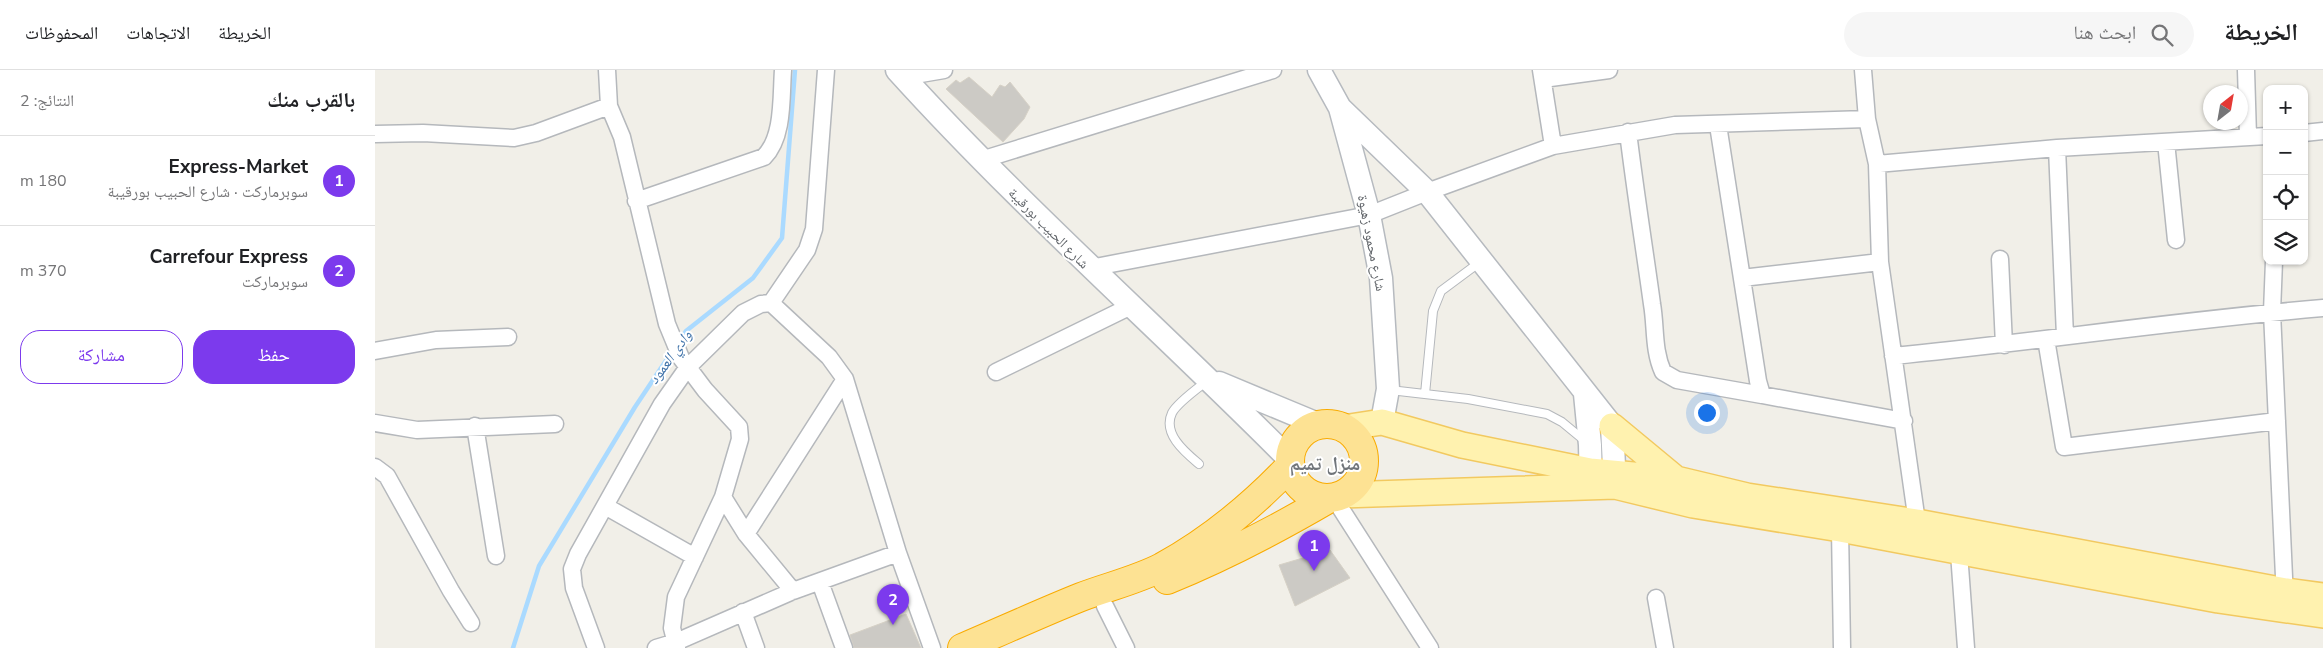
<!DOCTYPE html>
<html lang="ar">
<meta charset="utf-8">
<style>
:root{--surface:#fff;--page:#f6f6f6;--text:#202124;--muted:#757577;--line:#e0e0e0;--accent:#7c3aed}
body{margin:0;font-family:"Nunito Sans","Noto Naskh Arabic",sans-serif;background:var(--page);color:var(--text);direction:rtl}
.controls{position:absolute;right:15px;top:15px;display:grid;overflow:hidden;border-radius:10px;box-shadow:0 1px 4px #0004}
.controls button{width:45px;height:45px;display:grid;place-items:center;padding:0;border:0;border-bottom:1px solid var(--line);background:var(--surface);color:var(--text);font:25px sans-serif}
.compass{position:absolute;left:1828px;top:15px;width:45px;height:45px;border-radius:50%;background:var(--surface);box-shadow:0 1px 4px #0004;rotate:31deg}
.you{position:absolute;left:1331px;top:342px;width:18px;height:18px;margin:-12px;border:4px solid #fff;border-radius:50%;background:#1a73e8;box-shadow:0 0 0 8px #1a73e833}
.badge{display:grid;place-items:center;width:32px;height:32px;border-radius:50%;background:var(--accent);color:#fff;font-size:16px;font-weight:700}
.pin{position:absolute;translate:-50% -41px;filter:drop-shadow(0 1px 2px #0008)}
.pin::after{content:'';position:absolute;top:26px;width:18px;height:15px;background:inherit;clip-path:polygon(0 0,100% 0,50% 100%)}
.list{margin:0;padding:0;list-style:none}
h2{display:flex;justify-content:space-between;align-items:center;height:65px;margin:0;padding:0 20px;font-size:21px}
h2 small{font-size:16px;font-weight:400;color:var(--muted)}
.list li{display:grid;grid-template-columns:32px 1fr auto;gap:15px;align-items:center;box-sizing:border-box;height:90px;padding:0 20px;border-top:1px solid var(--line)}
.list b{display:block;font-size:19px;white-space:nowrap}
.list p{margin:0;font-size:16px;white-space:nowrap;color:var(--muted)}
.list em{font-size:16px;font-style:normal;color:var(--muted)}
.actions{display:flex;gap:10px;padding:15px 20px}
.actions a{flex:1;padding:11px 0;border:1px solid var(--accent);border-radius:20px;text-align:center;font-size:18px;color:var(--accent)}
.actions .main{background:var(--accent);color:#fff}
.icon{flex:none;width:28px;height:28px;fill:none;stroke:currentColor;stroke-width:2;stroke-linecap:round;stroke-linejoin:round}
.map{position:relative;flex:none;width:1948px;height:578px;overflow:hidden;direction:ltr}
header{display:flex;align-items:center;gap:30px;box-sizing:border-box;height:70px;padding:0 25px;background:var(--surface);border-bottom:1px solid var(--line)}
header strong{font-size:24px}
nav{display:flex;gap:28px;margin-inline-start:auto;font-size:18px}
.search{width:350px;height:45px;background:var(--page);display:flex;align-items:center;gap:12px;box-sizing:border-box;padding:0 18px;border-radius:28px;color:var(--muted);font-size:19px}
main{display:flex}
aside{flex:1;background:var(--surface)}
.map>svg:first-child{display:block}
.lines{fill:none;stroke-linecap:round;stroke-linejoin:round}
.stream{stroke:#aadaff;stroke-width:4.5}
.building{fill:#cccac5;stroke:#d6d1c6}
.lane-casing{stroke:#b5b8bc;stroke-width:10}
.street-casing{stroke:#b5b8bc;stroke-width:19}
.secondary-casing{stroke:#b6babf;stroke-width:25}
.primary-casing{stroke:#f2c960;stroke-width:28}
.highway-casing{stroke:#f9ab00;stroke-width:30}
.lane{stroke:#fff;stroke-width:8}
.street{stroke:#fff;stroke-width:16}
.secondary{stroke:#fff;stroke-width:22}
.primary{stroke:#fff2af;stroke-width:25}
.highway{stroke:#fde293;stroke-width:28}
.labels{text-anchor:middle;stroke-width:4;stroke-linejoin:round;paint-order:stroke}
.street-label{font-size:14px;fill:#5f6368;stroke:#fff}
.water-label{font-size:15px;font-style:italic;fill:#4174aa;stroke:#fff}
.district-label{font-size:19px;font-weight:bold;fill:#70757a;stroke:#fff}
</style>
<header>
<strong>الخريطة</strong>
<div class="search"><svg class="icon" aria-label="search" viewBox="0 0 24 24"><circle cx="10" cy="10" r="6"/><path d="M15 15l6 6"/></svg>ابحث هنا</div>
<nav><a>الخريطة</a><a>الاتجاهات</a><a>المحفوظات</a></nav>
</header>
<main>
<div class="map">
<svg width="1948" height="578" viewBox="0 0 1948 578">
<rect width="100%" height="100%" fill="#f1efe8"/>
<g class="lines">
<path class="stream" d="M304,272l7,-11 67,-53 29,-40 13,-168
M138,578l26,-82 96,-159 38,-57"/>
</g>
<path class="building" d="M594,7l23,20 8,-12 5,2 5,-5 20,25 -6,12 -21,23 -57,-53 10,-9 4,3z
M955,480l20,28 -55,28 -16,-41z
M531,544l15,34h-67l-4,-13z"/>
<g class="lines">
<defs>
<path id="lane" d="M1015,320l78,9 79,15 15,8 23,19
M1050,324l8,-83 8,-20 39,-29
M824,394c-13,-11 -37,-30 -27,-51 5,-10 26,-25 35,-32"/>
<path id="street" d="M232,0l2,36 13,31 45,187 14,34 24,32 34,37 1,12 -17,58 -47,100 -4,31 5,20
M1166,0l12,76
M1488,0l4,49 10,45 3,98 37,260 -3,9
M1871,0l2,66
M528,7l41,-7
M1168,9l66,-9
M1343,55l40,256 4,14 142,26
M1253,62c7,58 16,114 24,172 4,23 1,46 11,68l14,8 85,15
M1929,63l19,-2
M0,64l48,-1 91,5 22,-5 73,-27
M1791,72l10,98
M1682,78l8,188
M606,90l292,-90
M1502,94l180,-16 210,-12
M261,131l128,-44c20,-20 17,-60 19,-87
M1625,189l4,86
M1899,191l-2,51 13,287
M715,198l279,-53 58,-23 126,-46 122,-21 192,-6
M1367,208l138,-16
M396,233l36,-53 7,-21 12,-159
M1671,269l18,108 213,-26
M0,281l61,-11 72,-3
M1518,286c143,-14 286,-36 430,-48
M621,302l135,-66
M0,353l42,7 138,-6
M100,356l21,130
M0,397l12,9 64,115 20,32
M348,427l23,37 47,57
M959,428l96,150
M230,436l90,51
M1465,459l2,119
M371,464l99,-155
M523,483l34,95
M1584,483l7,95
M445,512l24,66
M1281,528l9,50
M730,536l21,42
M368,542l13,36
M221,578l-22,-60 -2,-19 6,-15 84,-150 26,-37 55,-54 18,-9 10,-1 58,54 16,22 53,174 -105,38 -117,51 -20,6"/>
<path id="secondary" d="M522,0c124,137 263,259 393,390
M944,0l21,38 29,107 12,63 7,111 -6,33
M965,38l87,84 185,234 3,60
M844,313l101,42
M1210,324l5,51 1,40"/>
<path id="primary" d="M1237,356l64,53
M968,358l39,-6 80,23 128,26 86,8 71,17 170,26 369,69 37,5
M967,425l273,-9 78,19 147,24 378,71 105,15"/>
<path id="highway" d="M915 391a37 37 0 1 1 74 0a37 37 0 1 1-74 0Z
M792,510c57,-23 110,-51 163,-82
M587,578c40,-17 79,-35 119,-51 26,-10 56,-17 81,-30 49,-27 90,-61 128,-101"/>
</defs>
<use href="#lane" class="lane-casing"/>
<use href="#street" class="street-casing"/>
<use href="#secondary" class="secondary-casing"/>
<use href="#primary" class="primary-casing"/>
<use href="#highway" class="highway-casing"/>
<use href="#lane" class="lane"/>
<use href="#street" class="street"/>
<use href="#secondary" class="secondary"/>
<use href="#primary" class="primary"/>
<use href="#highway" class="highway"/>
</g>
<g class="labels">
<g class="street-label">
<text transform="translate(674 158) rotate(45)" y="5">شارع الحبيب بورقيبة</text>
<text transform="translate(997 173) rotate(79)" y="5">شارع محمود زهيوة</text>
</g>
<g class="water-label">
<text transform="translate(295 287) rotate(-54)" y="5">وادي العمود</text>
</g>
<g class="district-label">
<text x="950" y="400">منزل تميم</text>
</g>
</g>
</svg>
<div class="controls">
<button>+</button>
<button>−</button>
<button><svg class="icon" aria-label="locate" viewBox="0 0 24 24"><circle cx="12" cy="12" r="6"/><path d="M12 2v4M12 18v4M2 12h4M18 12h4"/></svg></button>
<button><svg class="icon" aria-label="layers" viewBox="0 0 24 24"><path d="M12 4l9 5-9 5-9-5zM3 14l9 5 9-5"/></svg></button>
</div>
<svg class="compass" viewBox="-18 -18 36 36"><path d="M0-13l5 13h-10z" fill="#e53935"/><path d="M0 13l5-13h-10z" fill="#757577"/></svg>
<div class="you"></div>
<div class="pin badge" style="left:939px;top:501px">1</div>
<div class="pin badge" style="left:518px;top:555px">2</div>
</div>
<aside>
<h2>بالقرب منك<small>النتائج: 2</small></h2>
<ul class="list">
<li><span class="badge">1</span><div><b>Express-Market</b><p>سوبرماركت · شارع الحبيب بورقيبة</p></div><em>180 m</em></li>
<li><span class="badge">2</span><div><b>Carrefour Express</b><p>سوبرماركت</p></div><em>370 m</em></li>
</ul>
<div class="actions"><a class="main">حفظ</a><a>مشاركة</a></div>
</aside>
</main>
